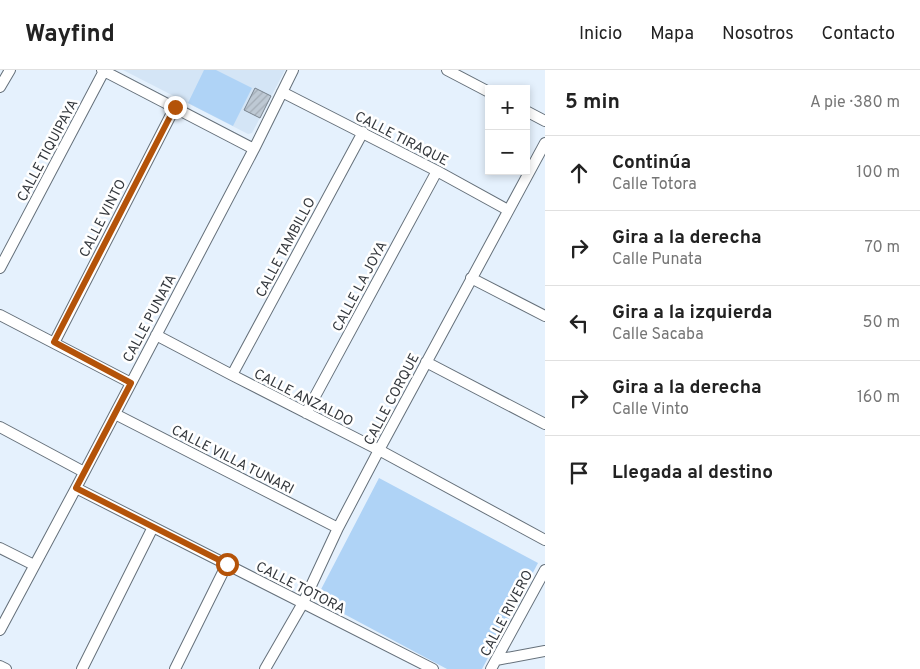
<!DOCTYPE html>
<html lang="es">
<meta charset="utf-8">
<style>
:root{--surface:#fff;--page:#f2f2f2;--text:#222;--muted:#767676;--line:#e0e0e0}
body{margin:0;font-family:Overpass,sans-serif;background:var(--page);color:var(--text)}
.controls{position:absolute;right:15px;top:15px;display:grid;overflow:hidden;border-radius:0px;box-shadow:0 2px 8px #0003}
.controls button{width:45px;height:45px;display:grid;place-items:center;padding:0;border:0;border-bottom:1px solid var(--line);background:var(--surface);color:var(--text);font:25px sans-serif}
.stop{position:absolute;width:15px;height:15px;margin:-11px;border:4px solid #b45309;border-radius:50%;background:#fff}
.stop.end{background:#b45309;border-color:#fff;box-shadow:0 1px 5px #0008}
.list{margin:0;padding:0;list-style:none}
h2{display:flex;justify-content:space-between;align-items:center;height:65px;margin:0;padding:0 20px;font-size:21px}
h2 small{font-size:16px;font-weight:400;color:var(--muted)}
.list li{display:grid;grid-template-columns:32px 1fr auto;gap:15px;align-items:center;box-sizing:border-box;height:75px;padding:0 20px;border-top:1px solid var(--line)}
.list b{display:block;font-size:19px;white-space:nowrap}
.list p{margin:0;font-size:16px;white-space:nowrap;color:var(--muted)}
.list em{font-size:16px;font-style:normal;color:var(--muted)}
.icon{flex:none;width:28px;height:28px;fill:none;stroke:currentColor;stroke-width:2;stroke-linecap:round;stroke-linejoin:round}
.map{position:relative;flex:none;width:545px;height:599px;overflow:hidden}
header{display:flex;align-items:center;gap:30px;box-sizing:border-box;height:70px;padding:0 25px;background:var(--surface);border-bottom:1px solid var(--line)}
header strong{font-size:24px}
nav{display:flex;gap:28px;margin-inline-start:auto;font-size:18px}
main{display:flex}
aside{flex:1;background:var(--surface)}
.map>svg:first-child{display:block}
.built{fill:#d4e5f6}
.pitch{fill:#afd3f6}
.building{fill:url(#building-hatch);stroke:#78838d}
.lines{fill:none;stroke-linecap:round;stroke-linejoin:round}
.street-casing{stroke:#65707a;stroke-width:12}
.street{stroke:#fff;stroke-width:10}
.route{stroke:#b45309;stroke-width:6}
.labels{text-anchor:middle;stroke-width:5;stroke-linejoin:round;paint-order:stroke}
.street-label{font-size:14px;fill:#34383d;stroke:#fff}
</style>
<header>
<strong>Wayfind</strong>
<nav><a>Inicio</a><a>Mapa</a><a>Nosotros</a><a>Contacto</a></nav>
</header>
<main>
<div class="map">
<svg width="545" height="599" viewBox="0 0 545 599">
<defs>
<pattern id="building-hatch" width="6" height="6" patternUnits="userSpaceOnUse" patternTransform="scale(1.25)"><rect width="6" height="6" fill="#bec9d4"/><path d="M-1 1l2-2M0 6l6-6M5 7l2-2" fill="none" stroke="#a4adb7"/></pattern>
</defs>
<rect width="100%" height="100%" fill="#e5f1fd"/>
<path class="built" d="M123,0h162l-33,63 -4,1z"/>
<path class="pitch" d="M204,0h12l36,18 -19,38 -45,-23z
M379,408l159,85 -56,106h-35l-131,-70z"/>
<path class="building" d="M255,18l16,8 -11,22 -16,-8z"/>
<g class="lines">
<defs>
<path id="street" d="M102,0l152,79
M447,0l42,22
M0,17l10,-17
M282,22l155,79 71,39
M526,41l19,10
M0,198l104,-197
M471,208l74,38
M0,245l131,68
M156,265l76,40 147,75 166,90
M54,273l121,-236
M426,292l119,62
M232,305l131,-243
M306,343l131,-242
M115,344l223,114
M0,357l84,45
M76,418l357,181
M0,478l34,17
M0,560l76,-142 178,-339 39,-79
M496,590l49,-9
M0,596l6,3
M82,599l71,-142
M175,599l52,-105
M265,599l38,-66 35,-75 41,-78 166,-307
M491,599l54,-99"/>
</defs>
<use href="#street" class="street-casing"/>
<use href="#street" class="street"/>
</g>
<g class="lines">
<path class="route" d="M175,37l-121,235 77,41 -55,105 151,76"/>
</g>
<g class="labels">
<g class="street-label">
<text transform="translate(402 68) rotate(27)" y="5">CALLE TIRAQUE</text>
<text transform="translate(47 80) rotate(-62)" y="5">CALLE TIQUIPAYA</text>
<text transform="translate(102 148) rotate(-63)" y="5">CALLE VINTO</text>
<text transform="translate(285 177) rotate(-62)" y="5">CALLE TAMBILLO</text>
<text transform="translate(359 216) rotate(-62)" y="5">CALLE LA JOYA</text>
<text transform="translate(149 248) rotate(-62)" y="5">CALLE PUNATA</text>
<text transform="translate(304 327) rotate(27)" y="5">CALLE ANZALDO</text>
<text transform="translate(391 329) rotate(-62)" y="5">CALLE CORQUE</text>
<text transform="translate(233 389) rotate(27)" y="5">CALLE VILLA TUNARI</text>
<text transform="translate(301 517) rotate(27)" y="5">CALLE TOTORA</text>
<text transform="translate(506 543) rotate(-62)" y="5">CALLE RIVERO</text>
</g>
</g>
</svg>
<div class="controls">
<button>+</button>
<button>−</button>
</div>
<div class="stop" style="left:227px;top:494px"></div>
<div class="stop end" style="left:175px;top:37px"></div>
</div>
<aside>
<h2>5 min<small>A pie · 380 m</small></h2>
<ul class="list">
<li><svg class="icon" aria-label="ahead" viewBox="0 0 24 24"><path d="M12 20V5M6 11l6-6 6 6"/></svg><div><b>Continúa</b><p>Calle Totora</p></div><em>100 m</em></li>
<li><svg class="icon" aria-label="right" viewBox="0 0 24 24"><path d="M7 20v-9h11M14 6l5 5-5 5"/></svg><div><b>Gira a la derecha</b><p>Calle Punata</p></div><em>70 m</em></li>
<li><svg class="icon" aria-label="left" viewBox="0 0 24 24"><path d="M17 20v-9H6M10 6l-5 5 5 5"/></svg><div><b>Gira a la izquierda</b><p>Calle Sacaba</p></div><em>50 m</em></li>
<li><svg class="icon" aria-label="right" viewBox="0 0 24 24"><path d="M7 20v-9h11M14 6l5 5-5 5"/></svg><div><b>Gira a la derecha</b><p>Calle Vinto</p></div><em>160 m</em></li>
<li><svg class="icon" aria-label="arrive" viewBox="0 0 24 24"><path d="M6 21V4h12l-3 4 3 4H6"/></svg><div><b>Llegada al destino</b></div></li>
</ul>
</aside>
</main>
